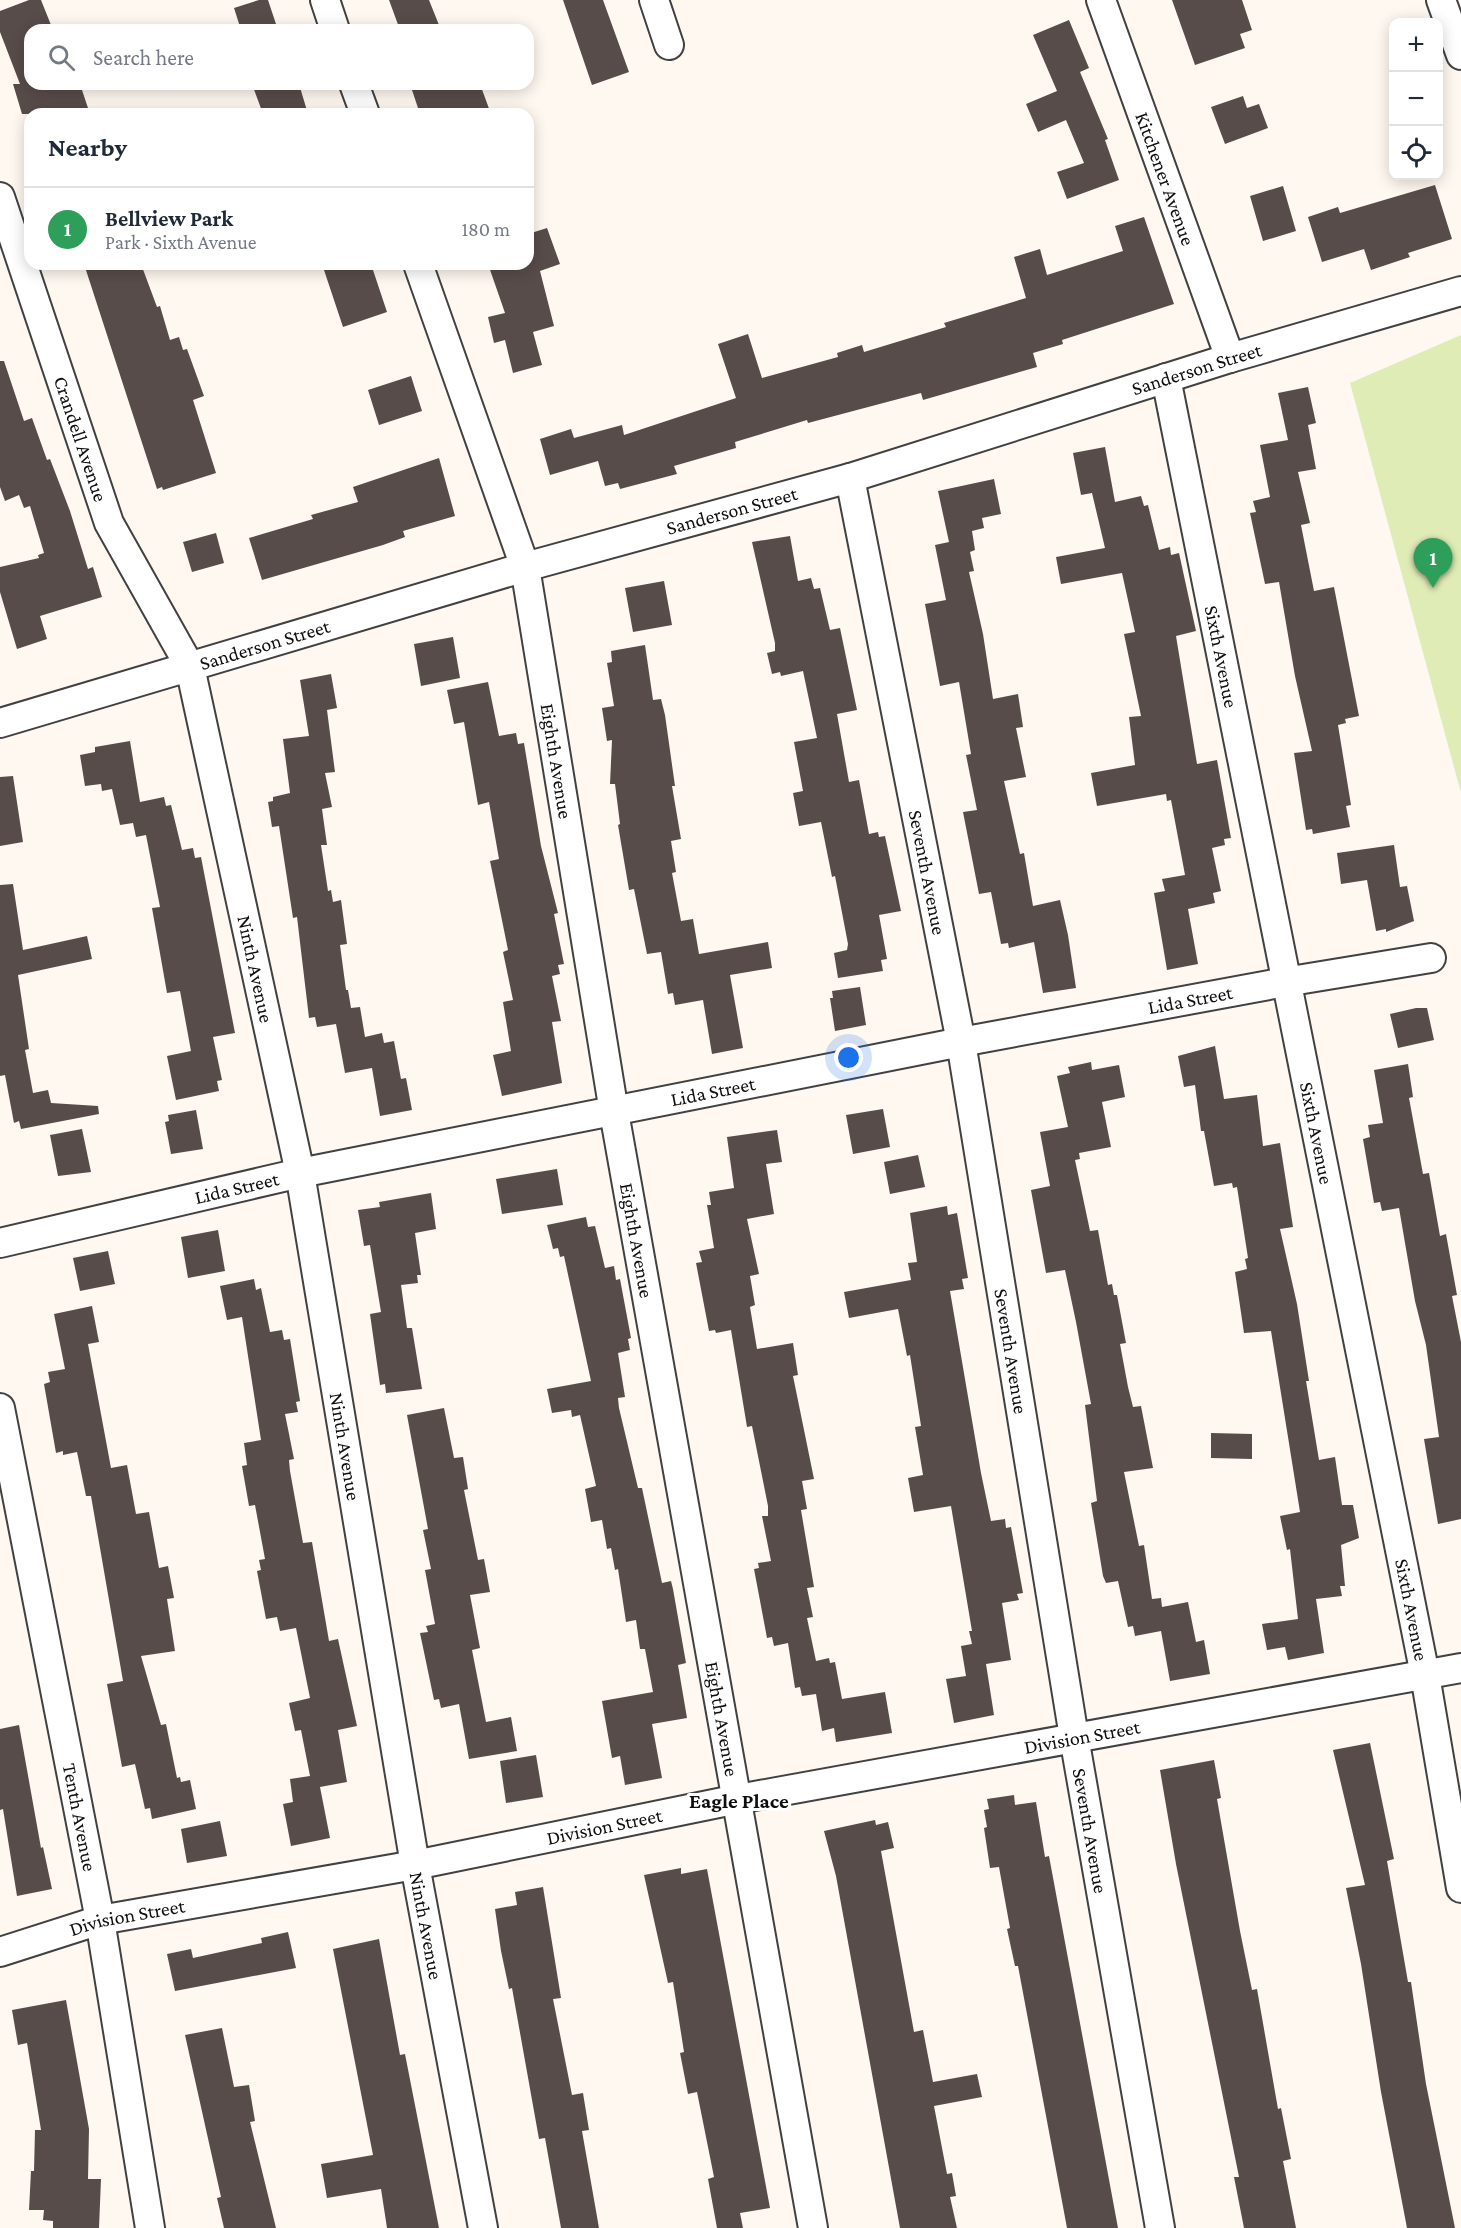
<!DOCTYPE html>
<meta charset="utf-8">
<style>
:root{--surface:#fff;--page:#f6f6f7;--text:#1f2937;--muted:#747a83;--line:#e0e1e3;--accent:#db2777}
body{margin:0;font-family:"Crimson Pro",serif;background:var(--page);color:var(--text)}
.controls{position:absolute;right:18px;top:18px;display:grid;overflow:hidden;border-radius:12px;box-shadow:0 3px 15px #0003}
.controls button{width:54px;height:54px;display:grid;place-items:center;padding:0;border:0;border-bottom:2px solid var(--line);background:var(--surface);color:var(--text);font:30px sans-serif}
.you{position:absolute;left:849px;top:1058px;width:21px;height:21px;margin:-15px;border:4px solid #fff;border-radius:50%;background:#1a73e8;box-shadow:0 0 0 9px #1a73e833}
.badge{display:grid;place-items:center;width:39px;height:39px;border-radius:50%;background:var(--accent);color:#fff;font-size:20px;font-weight:700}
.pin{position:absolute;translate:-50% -50px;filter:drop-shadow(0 2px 3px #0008)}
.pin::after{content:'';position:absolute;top:32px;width:21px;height:18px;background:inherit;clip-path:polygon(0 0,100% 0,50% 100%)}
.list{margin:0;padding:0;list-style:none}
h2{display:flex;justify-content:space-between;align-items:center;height:78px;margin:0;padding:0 24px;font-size:26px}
h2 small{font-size:20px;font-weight:400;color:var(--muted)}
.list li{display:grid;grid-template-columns:39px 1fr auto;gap:18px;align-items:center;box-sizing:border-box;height:84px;padding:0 24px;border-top:2px solid var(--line)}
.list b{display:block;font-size:22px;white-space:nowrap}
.list p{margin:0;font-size:20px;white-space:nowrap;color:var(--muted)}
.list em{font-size:20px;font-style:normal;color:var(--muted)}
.icon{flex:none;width:33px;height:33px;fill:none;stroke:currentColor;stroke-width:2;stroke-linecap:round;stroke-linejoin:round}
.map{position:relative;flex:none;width:1461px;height:2228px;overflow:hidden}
.search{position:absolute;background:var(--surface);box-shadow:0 3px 15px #0003;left:24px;top:24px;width:510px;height:66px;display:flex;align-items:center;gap:15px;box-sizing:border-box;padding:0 21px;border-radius:18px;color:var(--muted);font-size:22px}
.panel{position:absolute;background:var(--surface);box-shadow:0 3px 15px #0003;left:24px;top:108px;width:510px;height:162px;border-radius:18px}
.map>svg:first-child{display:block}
.green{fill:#e0ecb6}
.building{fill:#584c4a}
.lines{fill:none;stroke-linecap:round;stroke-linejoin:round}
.minor-casing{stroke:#414141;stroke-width:32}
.minor{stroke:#fff;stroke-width:28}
.labels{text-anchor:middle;stroke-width:6;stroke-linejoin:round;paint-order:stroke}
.street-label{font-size:20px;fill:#0e0e0e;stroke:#fff}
.neighbourhood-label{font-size:21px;font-weight:bold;fill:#0e0e0e;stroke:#fff}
</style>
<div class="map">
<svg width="1461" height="2228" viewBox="0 0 1461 2228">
<rect width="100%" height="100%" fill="#fff8f0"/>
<path class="green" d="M1461,335v458l-111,-410z"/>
<path class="building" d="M29,0h12l12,30h-23v54h50l10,30h-68l-9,-30h7l-20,-52v-21z
M259,0h9l10,30h-37l-7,-22z
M389,0h40l12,30h-41z
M563,0h40l26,72 -37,13z
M1172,0h70l10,30 -12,4 5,14 -50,17z
M1069,20l20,48 -9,4 28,67 -3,1 14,40 -52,19 -10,-27 27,-9 -18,-43 -28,12 -12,-28 31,-13 -24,-56z
M252,84h47l9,30h-45z
M410,84h70l11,30h-71z
M1243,96l4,12 12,-4 9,24 -43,16 -14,-37z
M1435,185l17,54 -44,14 2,4 -39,13 -7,-21 -42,13 -14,-45 30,-10 2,6z
M1283,186l13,45 -33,10 -13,-45z
M1144,217l30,87 -112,36 1,4 -30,9 4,14 -114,33 -2,-7 -113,30 -1,-3 -72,22 1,6 -62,18 3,8 -57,15 -2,-6 -13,3 -7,-25 -48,14 -10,-36 31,-10 3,9 48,-13 2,10 112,-37 -18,-54 30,-10 14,44 76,-21 -1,-4 25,-8 2,7 82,-25 -2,-4 82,-25 -12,-41 26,-8 7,26 76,-24 -8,-25z
M547,228l13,36 -20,7 14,55 -21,6 9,33 -29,8 -8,-33 -11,3 -6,-26 17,-4 -17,-49h40v-30z
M84,264h57l16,43 3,-1 10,34 9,-3 4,13 4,-1 17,47 -11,4 23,73 -53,17 -1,-3 -5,2z
M322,264h49l16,48 -44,15z
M0,361h4l20,60 8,-3 15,42 3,-1 20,52 18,58 5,-2 9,30 -62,19 7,23 -30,10 -17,-57v-25l39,-9 -1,-3 6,-2 -14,-47 -6,2 -5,-13 -14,6 -5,-14z
M411,376l11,35 -43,14 -11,-35z
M1308,387l8,36 -8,2 8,44 -18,3 12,51 -9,2 13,66 20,-4 25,129 -14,3 1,4 -8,2 13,80 -5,1 4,21 -37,7 -1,-5 -6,1 -12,-77 18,-2 -17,-75 -16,-94 -14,2 -15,-71 6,-1 -3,-11 17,-4 -10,-52 28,-5 -10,-47z
M1105,447l10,55 26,-6 3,10 4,-1 11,45 11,-3 1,8 8,-2 17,78 -20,5 21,128 20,-4 14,78 -7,1 1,6 -13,3 9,43 -8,2 2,10 -27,6 10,55 -31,6 -13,-77 11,-2 -3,-12 23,-4 -14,-75 -4,1 -1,-7 -69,12 -6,-33 44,-8 -6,-48 12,-1 -17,-82 11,-2 -13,-59 -61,11 -5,-27 49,-9 -13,-55 -11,2 -8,-42z
M439,458l16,58 -52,15 2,6 -22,8 -121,35 -13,-42 64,-19 -2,-4 47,-13 -5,-15z
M994,479l7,35 -19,4 2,10 -12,3 3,19 -5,2 4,19 -5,1 14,62 10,65 25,-5 5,33 -7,1 10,49 -22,4 16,73 4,-1 9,53 27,-6 8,35 8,53 -33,5 -9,-51 -25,6 -1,-5 -7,1 -10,-52 -12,2 -16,-82 14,-2 -11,-55 5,-1 -12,-72 -19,4 -15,-82 21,-4 -11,-55 14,-3 -11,-51z
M216,533l8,30 -32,9 -9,-30z
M790,536l8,45 13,-3 3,11 6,-1 10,42 10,-2 17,82 -20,4 12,68 10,-2 10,54 9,-2 1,5 6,-1 16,75 -22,4 8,44 -6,1 2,11 -45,7 -4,-25 13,-3 1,-6 -13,-68 -3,1 -11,-55 -22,4 -6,-33 10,-2 -9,-49 23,-4 -14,-67 -22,5 -1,-4 -8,2 -5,-21 8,-2v-8l-23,-101z
M664,581l8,44 -39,7 -8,-44z
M453,637l7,41 -39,8 -7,-42z
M645,645l8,55 8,-1 4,16 10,71h-3l9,53 -10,2 5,31 -4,1 9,48 12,-2 6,35 69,-12 4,26 -42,7 13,73 -31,6 -9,-54 -28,5 -2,-12 -5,1 -7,-42 -14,2 -13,-65 -5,1 -11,-65 2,-1 -5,-40h-5l2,-44 -5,1 -5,-33 12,-2 -7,-43 5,-1 -1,-11z
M331,674l6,34 -10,2 8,62 -10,1 7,34 -10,2 5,36h-6l7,46 3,-1 2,12 8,-2 6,44 -7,1 6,45h2l3,18 9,-1 5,30 17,-4 2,10 10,-2 7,38 5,-1 6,32 -32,6 -8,-48 -27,5 -9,-49 -19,3 -2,-10 -6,1 -12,-101 -4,1 -14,-92 -7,1 -4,-25 5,-1v-4l17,-4 -7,-54 26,-3 -9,-56z
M488,682l11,54 17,-3 2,11 6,-1 17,103 17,67 -4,1 10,50 -6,1 2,9 -8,2 9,45 -9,1 10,61 -60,13 -9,-41 18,-4 -8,-49 10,-2 -10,-48 5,-2 -18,-89 9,-2 -10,-57 -11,3 -14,-83 -10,2 -7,-34z
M130,741l10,61 24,-5 2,9 5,-1 11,45 11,-2 2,10 6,-1 34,176 -22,4 9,43 -5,1 2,10 -43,9 -9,-44 24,-5 -11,-60 -13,2 -15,-85 8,-1 -14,-72 -10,2 -3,-14 -13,2 -8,-36 -10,2 -1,-7 -16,2 -5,-31 15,-3v-5z
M13,776l10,66 -23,4v-69z
M1394,845l6,42 7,-1 7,35 -28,11v-3l-10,2 -9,-51 -26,4 -4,-31z
M13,884l10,66 64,-14 5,23 -74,16 11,74 -4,1 8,43 15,-3 3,13 47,3 1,8 -78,15 -2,-8 -5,2 -9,-48 -5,1v-191z
M860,987l6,38 -31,6 -5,-33h3l-1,-7z
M1416,1008h11l7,32 -36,8 -8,-34z
M1215,1046l9,53 33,-4 6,51 17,-3 13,84 -13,2 17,75 12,77h-3l13,79 16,-3 7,48h11l6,33 -18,7 4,41h-5l2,10 -26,3 8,54 -36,7 -3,-13 -18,3 -5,-26 36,-5 -8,-70 -3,1 -7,-34 20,-4 -29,-181 -27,2 -9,-61 12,-3 -2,-10 3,-1 -11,-71 -4,1 -1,-5 -18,3 -10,-55h-3l-6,-46 -11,2 -6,-31z
M1091,1062l1,8 27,-5 6,32 -23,5 9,45 -32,6 1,6 -5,1 15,71 8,-1 10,55 4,-1 2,11h3l9,48 -6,1 8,43 5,20 8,-1 12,62 -29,4 15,74 5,-1 8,54 9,-1 1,9 26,-5 8,40 8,-2 6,34 -40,7 -9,-50 -26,5 -2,-10 -5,1 -10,-46 -12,2 -3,-7 -12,-73 6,-2 -12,-96 6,-1 -15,-82 -11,-52 -19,3 -15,-83 19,-4 -10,-54 28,-5 -11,-51 13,-3 -2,-6z
M1408,1064l5,33 -4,1 14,76 6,-1 11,63 6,-2 11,61 -5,1 9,46v177l-23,5 -14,-85 15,-2 -13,-92 -11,-44 -16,-93 -17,3 -2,-9 -6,1 -11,-64 7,-2 -2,-12 15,-2 -9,-53z
M883,1109l7,38 -37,7 -7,-39z
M196,1110l7,39 -32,5 -6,-32 4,-1 -1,-6z
M82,1129l9,43 -33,4 -8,-41z
M777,1130l5,32 -16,2 8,50 -27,5 12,55 -9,2 5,29 -5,2 7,42 36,-6 5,32 -5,1 21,103 -12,2 5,28 -6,1 13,77 -7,1 6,29 -6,1 9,43 13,-3 1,5 5,-1 7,37 43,-7 7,41 -56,9 -2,-14 -12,3 -6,-37 -14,2 -2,-9 -5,1 -7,-45 -14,3 -2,-9 -5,1 -13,-69 5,-1 -1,-5 13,-2 -9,-45h6v-10l-16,-80 -5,1 -16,-97 -15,3 -1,-3 -6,1 -13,-68 6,-1 -3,-11 15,-3 -7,-43h4l-2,-13 25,-4 -7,-51z
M918,1155l7,32 -35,7 -6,-32z
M557,1169l6,36 -61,9 -6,-35z
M431,1193l5,36 -21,4 6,42h-4l1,8 -17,2 6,43h5l10,61 -36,4 -1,-9 -5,1 -10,-71 11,-2 -11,-67 -6,1 -6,-36 22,-3 -1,-5z
M947,1206l1,9 9,-2 11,65 -6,1 2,10 -14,2 31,182 10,48 14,-2 1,9 5,-1 12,66 -6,1 2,6 -17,3 9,57 -25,4 8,51 -40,8 -8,-44 20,-3 -5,-30 11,-2 -3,-13h3l-21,-125 -37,6 -6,-34 15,-3 -8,-48 6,-1 -11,-71 -3,1 -9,-47 -49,9 -5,-26 67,-12 -3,-17 9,-1 -7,-49z
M586,1217l2,10 7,-1 10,42 9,-2 2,14 4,-1 11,59 -3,1 2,11 -12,3 7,44 -7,1 1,10 19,80h4l20,95 9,-2 2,8 13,74 -8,2 9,53 -35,6 10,54 -37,7 -5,-29 -8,2 -10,-57 51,-9 -8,-43h-5l-4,-29 -10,2 -8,-53 -3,1 -4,-22 -4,1 -5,-29 -11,2 -6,-33 11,-3 -16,-71 -8,2 -1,-7 -19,3 -5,-24 44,-8 -27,-125 -4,1 -2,-9 -5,1 -6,-24z
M218,1230l7,41 -37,7 -7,-41z
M108,1251l7,33 -35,7 -7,-33z
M254,1279l2,11 5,-2 9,44 12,-2 2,10 6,-1 10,62 -4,1 2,10 -13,2 9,45 -5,1 1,11 13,72 9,-1 17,99 9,-2 19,87 -19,4 9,52 -27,5 10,51 -39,8 -8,-42 10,-2 -3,-23 20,-3 -9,-46 -6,1 -6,-28 21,-5 -14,-70 -16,3 -3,-14 -11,2 -9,-48 4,-1 -2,-10 6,-1 -10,-54 -6,1 -7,-40 5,-1 -3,-22 17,-3 -19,-123 -15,3 -7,-34z
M92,1306l7,36 -11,2 23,124 16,-3 9,49 13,-2 10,56 9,-2 6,32 -7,1 8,52 -34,5 20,69 5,-1 11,54 3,-1 1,5 9,-2 6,29 -44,10 -2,-11 -5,1 -10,-45 -13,3 -6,-33 -9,-50 16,-3 -32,-185h-5l-9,-44 -14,3v-4l-7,2 -12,-69 6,-2 -2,-10 17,-3 -11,-55z
M444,1408l10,50 9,-1 5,32 -4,1 14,70 6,-1 6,33 -20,3 10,53 -8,2 14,72 25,-5 6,34 -48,8 -10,-55 -18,4 -2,-9 -5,1 -14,-67 8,-1 -2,-6 9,-2 -10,-54 6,-1 -8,-39 5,-1 -21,-114z
M1211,1433l41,1v25l-41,-1z
M19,1725l22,123 2,-1 9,42 -35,7 -14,-87 -3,1v-81z
M1370,1743l24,116 -7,2 21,121h3l15,102 29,144h-48l-26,-136 -20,-128 -15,-76 19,-3 -32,-135z
M536,1755l7,42 -37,6 -6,-42z
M1214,1760l7,38 -4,1 23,132 12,59 5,-1 21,120 3,-1 10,51 -8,2 13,67h-52l-10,-51h5l-63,-313 -16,-94z
M1014,1795l1,10 21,-3 9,55 4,-1 69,372h-51l-49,-262h-3l-8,-37 3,-1 -11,-61 -9,1 -6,-40 3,-1 -3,-17 5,-1 -2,-10z
M875,1820l1,5 12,-3 6,26 -13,3 33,181 9,-2 10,52 44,-8 5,23 -48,9 13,68 5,-1 4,23 -6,1 7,31h-57l-64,-352 -12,-45z
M220,1821l7,35 -40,7 -6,-34z
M681,1868v6l26,-5 63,339 -30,5 3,15h-26l-9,-49 6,-2 -17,-85 -9,2 -8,-41 4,-1 -11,-70 -5,1 -24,-108z
M543,1887l18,111 -8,1 19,96 11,-2 6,37 -7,1 17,97h-38l-16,-90 -6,1 -27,-151 -3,1 -8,-38 -6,-42 22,-4 -2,-13z
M288,1932l8,36 -121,23 -8,-37 24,-5 2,9 69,-15 -1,-5z
M379,1939l21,116 5,-1 34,174h-52l-6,-39 -54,9 -6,-34 52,-9 -40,-206z
M66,2000l23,129 -1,50h13l-2,49h-46v-7l-10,-1 1,-10h-15l2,-39h3l1,-41h6l-14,-87 -9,2 -6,-35z
M222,2028l12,59 15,-2 6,36 -5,1 26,106h-52l-7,-30 4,-1 -36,-162z"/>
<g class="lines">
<defs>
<g id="minor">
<path d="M325,0l10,30"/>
<path d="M654,0l15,45"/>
<path id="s1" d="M1101,0l129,358"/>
<path d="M1441,0l20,55"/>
<path d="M354,84l11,30"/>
<path id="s2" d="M0,197l109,326 81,144 110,506 115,692 68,363"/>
<path id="s3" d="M418,264l107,303 89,545 199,1116"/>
<path id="s4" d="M1166,378l259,1297 36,213"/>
<path id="s5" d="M850,478l111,564 113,695 86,491"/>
<path id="s6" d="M0,723l525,-156 325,-89 380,-120 231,-67"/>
<path id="s7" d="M0,1243l300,-70 661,-131 324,-60 146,-24"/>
<path id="s8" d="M0,1408l100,512 50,308"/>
<path id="s9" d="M0,1952l100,-32 315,-55 323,-66 723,-131"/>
</g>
</defs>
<use href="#minor" class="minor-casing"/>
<use href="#minor" class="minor"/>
</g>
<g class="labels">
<g class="street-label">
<text dy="7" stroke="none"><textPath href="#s1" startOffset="190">Kitchener Avenue</textPath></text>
<text dy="7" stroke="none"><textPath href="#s6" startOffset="1248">Sanderson Street</textPath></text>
<text dy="7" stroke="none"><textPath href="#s2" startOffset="255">Crandell Avenue</textPath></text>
<text dy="7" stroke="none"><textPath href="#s6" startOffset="762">Sanderson Street</textPath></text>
<text dy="7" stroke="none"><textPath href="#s6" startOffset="276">Sanderson Street</textPath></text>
<text dy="7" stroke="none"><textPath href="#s4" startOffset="284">Sixth Avenue</textPath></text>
<text dy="7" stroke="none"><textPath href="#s3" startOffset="518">Eighth Avenue</textPath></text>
<text dy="7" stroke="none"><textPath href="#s5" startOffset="402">Seventh Avenue</textPath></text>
<text dy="7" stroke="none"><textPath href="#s2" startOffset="818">Ninth Avenue</textPath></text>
<text dy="7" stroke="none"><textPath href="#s7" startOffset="1215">Lida Street</textPath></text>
<text dy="7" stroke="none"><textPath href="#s7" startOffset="729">Lida Street</textPath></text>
<text dy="7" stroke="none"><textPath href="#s4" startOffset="770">Sixth Avenue</textPath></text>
<text dy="7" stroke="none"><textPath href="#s7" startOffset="243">Lida Street</textPath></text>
<text dy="7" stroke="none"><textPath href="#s3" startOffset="1004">Eighth Avenue</textPath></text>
<text dy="7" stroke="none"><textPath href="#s5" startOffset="888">Seventh Avenue</textPath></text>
<text dy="7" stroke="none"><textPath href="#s2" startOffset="1304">Ninth Avenue</textPath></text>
<text dy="7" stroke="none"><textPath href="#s4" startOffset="1256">Sixth Avenue</textPath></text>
<text dy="7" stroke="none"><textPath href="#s3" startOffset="1490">Eighth Avenue</textPath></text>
<text dy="7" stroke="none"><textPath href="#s9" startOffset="1104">Division Street</textPath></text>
<text dy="7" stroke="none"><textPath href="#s8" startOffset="417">Tenth Avenue</textPath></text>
<text dy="7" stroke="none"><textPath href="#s9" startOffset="618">Division Street</textPath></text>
<text dy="7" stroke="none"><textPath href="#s5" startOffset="1374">Seventh Avenue</textPath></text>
<text dy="7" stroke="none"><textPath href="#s9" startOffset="132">Division Street</textPath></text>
<text dy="7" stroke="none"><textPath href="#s2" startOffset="1790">Ninth Avenue</textPath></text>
</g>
<g class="neighbourhood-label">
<text x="739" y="1808">Eagle Place</text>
</g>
</g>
</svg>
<div class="controls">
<button>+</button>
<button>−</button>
<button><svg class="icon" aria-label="locate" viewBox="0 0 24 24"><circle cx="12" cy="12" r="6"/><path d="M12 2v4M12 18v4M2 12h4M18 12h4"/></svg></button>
</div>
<div class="you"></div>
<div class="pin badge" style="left:1433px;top:588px;background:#2e9e5b">1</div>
<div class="search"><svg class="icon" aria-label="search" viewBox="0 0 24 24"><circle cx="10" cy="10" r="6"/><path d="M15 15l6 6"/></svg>Search here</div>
<section class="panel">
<h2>Nearby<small></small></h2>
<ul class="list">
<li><span class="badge" style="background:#2e9e5b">1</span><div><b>Bellview Park</b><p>Park · Sixth Avenue</p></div><em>180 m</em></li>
</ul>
</section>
</div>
